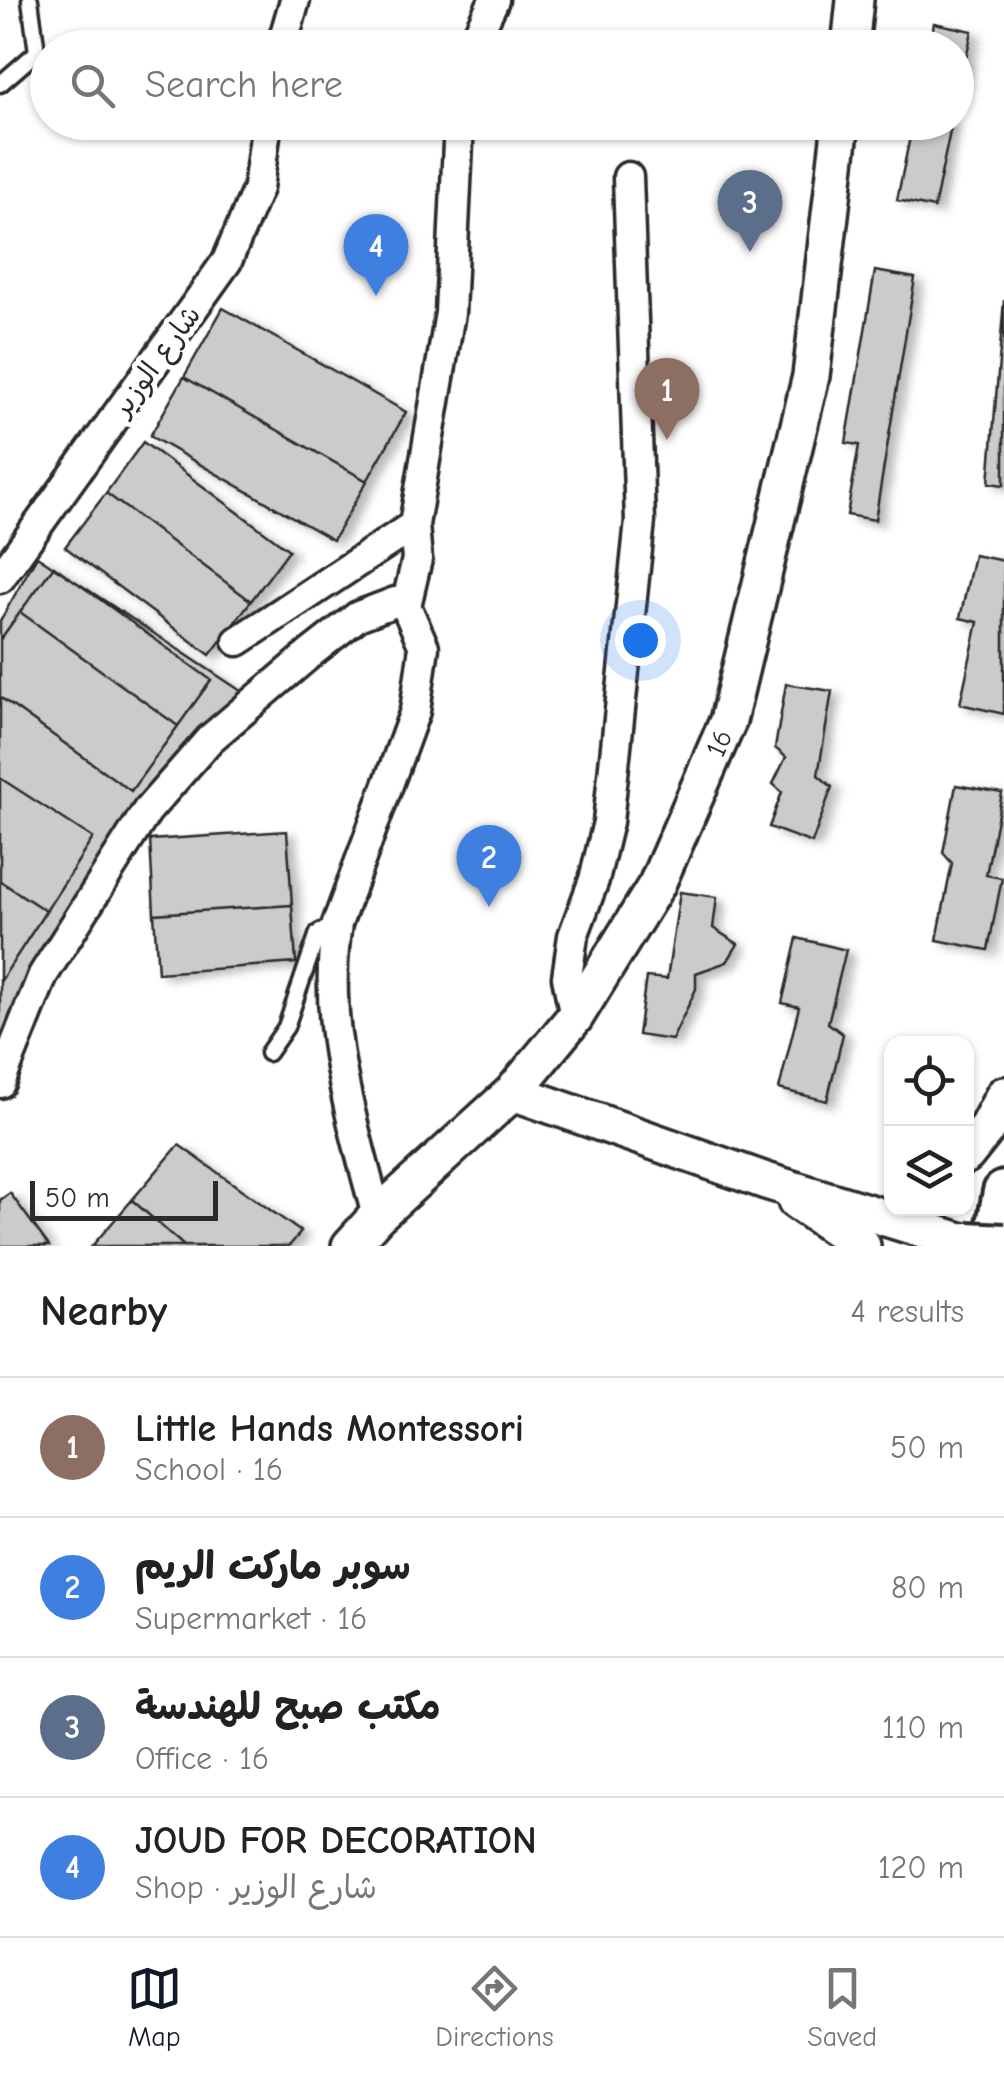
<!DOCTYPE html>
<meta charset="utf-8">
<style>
:root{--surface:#fff;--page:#f6f6f6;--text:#222;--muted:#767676;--line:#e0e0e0;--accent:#111827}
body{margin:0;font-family:"Comic Neue","Playpen Sans Arabic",sans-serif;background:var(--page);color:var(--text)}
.controls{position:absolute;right:30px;bottom:30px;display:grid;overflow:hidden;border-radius:20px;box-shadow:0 2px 8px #0004}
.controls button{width:90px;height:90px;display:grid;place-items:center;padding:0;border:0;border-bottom:2px solid var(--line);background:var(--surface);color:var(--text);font:50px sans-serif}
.scale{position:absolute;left:30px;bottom:25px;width:188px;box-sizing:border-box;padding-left:10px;border:5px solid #2b2b2b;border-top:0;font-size:28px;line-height:35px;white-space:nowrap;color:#2b2b2b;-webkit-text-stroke:8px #fff;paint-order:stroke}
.you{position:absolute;left:640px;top:640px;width:35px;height:35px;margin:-25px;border:8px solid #fff;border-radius:50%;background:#1a73e8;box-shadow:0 0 0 15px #1a73e833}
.badge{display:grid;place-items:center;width:65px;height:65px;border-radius:50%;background:var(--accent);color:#fff;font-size:32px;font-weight:700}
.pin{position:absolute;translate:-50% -82px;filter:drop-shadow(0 2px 5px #0008)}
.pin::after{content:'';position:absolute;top:52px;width:35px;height:30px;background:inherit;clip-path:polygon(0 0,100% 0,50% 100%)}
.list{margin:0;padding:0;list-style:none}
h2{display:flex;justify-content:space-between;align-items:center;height:130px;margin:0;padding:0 40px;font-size:42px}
h2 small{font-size:32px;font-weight:400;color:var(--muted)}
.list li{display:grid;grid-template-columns:65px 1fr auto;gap:30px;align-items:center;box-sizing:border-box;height:140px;padding:0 40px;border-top:2px solid var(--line)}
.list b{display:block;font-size:38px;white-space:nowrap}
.list p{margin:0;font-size:32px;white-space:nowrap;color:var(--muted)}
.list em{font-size:32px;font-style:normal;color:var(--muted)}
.icon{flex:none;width:55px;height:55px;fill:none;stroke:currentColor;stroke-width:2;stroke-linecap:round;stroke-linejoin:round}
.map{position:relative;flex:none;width:1004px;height:1246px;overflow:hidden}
.search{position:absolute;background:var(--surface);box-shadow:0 2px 8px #0004;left:30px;right:30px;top:30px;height:110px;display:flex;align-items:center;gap:25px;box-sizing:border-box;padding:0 35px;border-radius:55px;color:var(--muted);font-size:38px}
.sheet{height:690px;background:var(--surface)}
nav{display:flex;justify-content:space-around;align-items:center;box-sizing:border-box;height:140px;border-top:2px solid var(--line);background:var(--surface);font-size:28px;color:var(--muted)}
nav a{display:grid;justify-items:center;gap:5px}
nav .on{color:var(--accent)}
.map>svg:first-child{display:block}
.building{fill:#cbcbcb;stroke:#2b2b2b;stroke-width:2.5;filter:url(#shadow)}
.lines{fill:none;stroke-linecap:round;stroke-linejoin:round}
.service-casing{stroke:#2b2b2b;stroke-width:21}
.minor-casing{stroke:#2b2b2b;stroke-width:35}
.tertiary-casing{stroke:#2b2b2b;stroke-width:42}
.secondary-casing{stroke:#2b2b2b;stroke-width:48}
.service{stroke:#fff;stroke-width:14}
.minor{stroke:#fff;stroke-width:28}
.tertiary{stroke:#fff;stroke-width:35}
.secondary{stroke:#fff;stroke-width:40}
.secondary-bridge-casing{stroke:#2b2b2b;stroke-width:48;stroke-linecap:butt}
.secondary-bridge{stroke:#fff;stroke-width:40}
.labels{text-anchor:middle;stroke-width:10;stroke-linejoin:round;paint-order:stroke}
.street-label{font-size:28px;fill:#2b2b2b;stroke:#fff}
</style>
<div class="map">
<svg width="1004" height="1246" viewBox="0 0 1004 1246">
<defs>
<filter id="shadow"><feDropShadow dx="8" dy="5" stdDeviation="5" flood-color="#0004"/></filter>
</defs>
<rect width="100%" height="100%" fill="#fff"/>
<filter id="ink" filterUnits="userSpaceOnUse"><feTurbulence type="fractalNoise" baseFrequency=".01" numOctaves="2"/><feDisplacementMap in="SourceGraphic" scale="20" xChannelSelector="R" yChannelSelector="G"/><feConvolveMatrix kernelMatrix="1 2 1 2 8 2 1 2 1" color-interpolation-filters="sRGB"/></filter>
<g filter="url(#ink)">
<path class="building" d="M934,23l38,8 -16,72v-55h-27z
M913,122h39l-18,86 -37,-8z
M875,271l40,7 -40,242 -28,-5 12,-70 -13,-2z
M1004,300v185l-15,-2z
M223,308l183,104 -39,69 -183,-104z
M184,377l183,104 -34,59 -183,-104z
M143,442l146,108 -38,51 -145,-108z
M106,493l145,108 -41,54 -145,-108z
M974,555l30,6v153l-44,-10 18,-82 -18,-4z
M37,556l207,137 -108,116 -136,242v-430z
M54,566l157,114 -33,46 -158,-114z
M20,612l158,114 -47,65 -131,-94v-57z
M786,684l46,7 -14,84 14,12 -20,56 -43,-16 13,-35 -9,-8 13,-27 -11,-9z
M0,778l93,60 -47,73 -46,-30z
M956,785l46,8 -16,82 16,3 -14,72 -51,-10 15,-77 -9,-10z
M287,831l5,74 -138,9 -4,-74z
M0,881l46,30 -46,71z
M680,892l37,5 -4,31 25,16 -11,18 -31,11v16l-24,51 -34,-5 8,-58 21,2z
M292,905l4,58 -138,10 -4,-59z
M797,938l49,12 -18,73 15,11 -16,67 -48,-12 20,-82 -17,-4z
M179,1145l122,87 -12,14h-105l-52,-46z
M10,1193l39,53h-49v-46z
M132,1200l52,46h-92z"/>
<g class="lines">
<defs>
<path id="service" d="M0,84l37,-32 -7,-52
M268,1053l18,-26 32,-94 18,-9"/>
<path id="minor" d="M281,48l14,-48
M471,48l23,-48
M0,578l227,-317 31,-73 9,-66
M406,606l11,-47 -3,-34 36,-212 9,-191
M238,641l176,-116
M575,1017l-8,-40 6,-41 21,-56 14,-58 32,-301 -12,-344
M0,1083l43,-108 104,-164 63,-72 102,-87 46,-36 37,-14 11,4 18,41 -9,64 -78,213c-16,99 15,196 40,292"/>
<g id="tertiary">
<path d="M850,48l5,-48"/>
<path d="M513,1092l253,89 201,62"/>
<path d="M966,1155l19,-24 19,-36"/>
<path d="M796,1201l66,45"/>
<path id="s1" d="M350,1246l27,-30 136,-124 62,-75 82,-133 71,-163 83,-345 30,-254"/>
</g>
<path id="secondary" d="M994,1246l10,-54"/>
</defs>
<use href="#service" class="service-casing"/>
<use href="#minor" class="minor-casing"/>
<use href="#tertiary" class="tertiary-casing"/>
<use href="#secondary" class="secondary-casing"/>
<use href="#service" class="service"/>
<use href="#minor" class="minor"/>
<use href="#tertiary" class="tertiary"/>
<use href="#secondary" class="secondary"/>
<defs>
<path id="secondary-bridge" d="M967,1243l37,2"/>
</defs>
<use href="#secondary-bridge" class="secondary-bridge-casing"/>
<use href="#secondary-bridge" class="secondary-bridge"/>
</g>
</g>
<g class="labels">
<g class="street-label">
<text transform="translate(156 360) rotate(-54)" y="10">شارع الوزير</text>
<text dy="10" stroke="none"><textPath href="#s1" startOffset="632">16</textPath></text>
</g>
</g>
</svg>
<div class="controls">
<button><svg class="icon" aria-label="locate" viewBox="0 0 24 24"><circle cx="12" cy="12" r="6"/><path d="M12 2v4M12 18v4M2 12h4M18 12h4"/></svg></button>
<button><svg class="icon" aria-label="layers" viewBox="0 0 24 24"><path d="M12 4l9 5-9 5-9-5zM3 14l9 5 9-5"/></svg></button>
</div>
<div class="scale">50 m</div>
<div class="you"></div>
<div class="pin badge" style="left:667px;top:440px;background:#8d6e63">1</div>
<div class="pin badge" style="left:489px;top:907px;background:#3f7fe0">2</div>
<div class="pin badge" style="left:750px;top:252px;background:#5c6f8a">3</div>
<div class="pin badge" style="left:376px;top:296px;background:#3f7fe0">4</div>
<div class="search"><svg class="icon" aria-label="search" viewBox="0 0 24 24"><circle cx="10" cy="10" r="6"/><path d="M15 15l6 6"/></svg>Search here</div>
</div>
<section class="sheet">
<h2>Nearby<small>4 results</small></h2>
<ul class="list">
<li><span class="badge" style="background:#8d6e63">1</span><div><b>Little Hands Montessori</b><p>School · 16</p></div><em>50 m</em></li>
<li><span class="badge" style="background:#3f7fe0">2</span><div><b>سوبر ماركت الريم</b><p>Supermarket · 16</p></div><em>80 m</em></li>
<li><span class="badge" style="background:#5c6f8a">3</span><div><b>مكتب صبح للهندسة</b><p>Office · 16</p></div><em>110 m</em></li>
<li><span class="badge" style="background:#3f7fe0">4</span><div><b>JOUD FOR DECORATION</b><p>Shop · شارع الوزير</p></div><em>120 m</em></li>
</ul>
</section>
<nav>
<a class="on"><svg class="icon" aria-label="map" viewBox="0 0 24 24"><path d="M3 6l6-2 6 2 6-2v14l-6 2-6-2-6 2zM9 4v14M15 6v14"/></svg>Map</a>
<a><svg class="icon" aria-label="directions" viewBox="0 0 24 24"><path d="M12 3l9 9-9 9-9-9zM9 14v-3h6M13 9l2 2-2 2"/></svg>Directions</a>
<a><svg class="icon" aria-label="saved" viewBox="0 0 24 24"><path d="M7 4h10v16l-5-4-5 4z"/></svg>Saved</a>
</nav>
